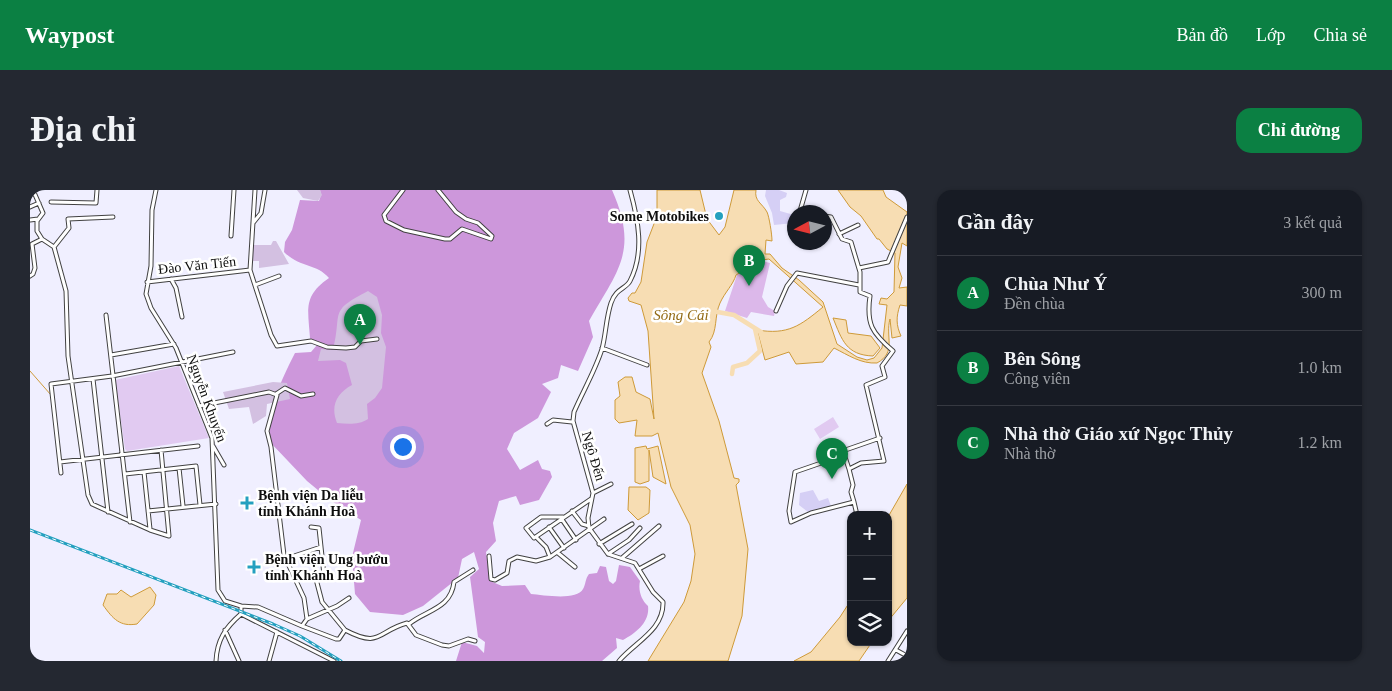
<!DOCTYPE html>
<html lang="vi">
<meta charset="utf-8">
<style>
:root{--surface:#171b24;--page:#242831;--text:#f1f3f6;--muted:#9ea1a6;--line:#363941;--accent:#0b8043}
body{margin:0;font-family:"Times New Roman",serif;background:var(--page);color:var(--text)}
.controls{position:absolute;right:15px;bottom:15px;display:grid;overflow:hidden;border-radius:10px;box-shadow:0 1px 4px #0004}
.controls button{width:45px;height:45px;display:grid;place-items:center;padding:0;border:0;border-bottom:1px solid var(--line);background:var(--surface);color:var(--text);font:25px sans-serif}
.compass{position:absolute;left:757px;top:15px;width:45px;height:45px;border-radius:50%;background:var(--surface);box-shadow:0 1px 4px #0004;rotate:263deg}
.you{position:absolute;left:372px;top:256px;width:18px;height:18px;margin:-12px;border:4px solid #fff;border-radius:50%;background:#1a73e8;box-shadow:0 0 0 8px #1a73e833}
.badge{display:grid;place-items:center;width:32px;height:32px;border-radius:50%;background:var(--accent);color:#fff;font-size:16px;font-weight:700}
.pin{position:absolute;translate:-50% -41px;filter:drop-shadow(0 1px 2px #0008)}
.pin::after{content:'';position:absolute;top:26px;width:18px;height:15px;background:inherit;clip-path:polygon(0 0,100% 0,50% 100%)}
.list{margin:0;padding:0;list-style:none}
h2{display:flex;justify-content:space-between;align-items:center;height:65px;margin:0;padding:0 20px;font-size:21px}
h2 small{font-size:16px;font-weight:400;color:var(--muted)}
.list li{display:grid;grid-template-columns:32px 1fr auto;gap:15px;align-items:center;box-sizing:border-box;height:75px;padding:0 20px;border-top:1px solid var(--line)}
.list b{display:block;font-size:19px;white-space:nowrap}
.list p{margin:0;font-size:16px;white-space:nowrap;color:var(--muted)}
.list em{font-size:16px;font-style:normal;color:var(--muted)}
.icon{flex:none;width:28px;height:28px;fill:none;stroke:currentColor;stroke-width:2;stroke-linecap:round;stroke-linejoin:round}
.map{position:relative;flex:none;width:877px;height:471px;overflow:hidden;border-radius:15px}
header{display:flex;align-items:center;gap:30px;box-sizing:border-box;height:70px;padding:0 25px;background:var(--accent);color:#fff}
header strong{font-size:24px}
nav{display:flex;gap:28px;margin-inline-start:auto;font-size:18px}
.intro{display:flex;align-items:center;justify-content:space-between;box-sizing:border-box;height:120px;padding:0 30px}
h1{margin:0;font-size:35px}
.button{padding:12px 22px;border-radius:15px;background:var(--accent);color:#fff;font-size:18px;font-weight:700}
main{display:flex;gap:30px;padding:0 30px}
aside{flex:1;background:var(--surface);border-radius:15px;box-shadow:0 1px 4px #0004}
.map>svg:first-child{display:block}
.farmland{fill:#d5cff5}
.green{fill:#dcb8ea}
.forest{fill:#cd97db}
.cemetery{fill:#d3c0e1}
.pitch{fill:#e1caf1}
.water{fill:#f7ddb3;stroke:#ce9a39}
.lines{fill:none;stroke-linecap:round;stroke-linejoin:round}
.stream{stroke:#ce9a39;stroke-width:1}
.river{stroke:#f7ddb3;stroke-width:4.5}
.minor-casing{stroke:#414141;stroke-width:5}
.minor{stroke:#fff;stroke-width:3}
.rail-casing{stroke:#24a0bf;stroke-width:3}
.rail{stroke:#fff;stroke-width:1;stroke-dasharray:4;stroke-linecap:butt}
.poi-dot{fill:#24a0bf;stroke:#fff;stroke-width:2}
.labels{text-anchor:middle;stroke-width:5;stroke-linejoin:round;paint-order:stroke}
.poi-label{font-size:14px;font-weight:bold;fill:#0e0e0e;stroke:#fff;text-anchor:start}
.street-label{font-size:14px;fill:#0e0e0e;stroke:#fff}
.water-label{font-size:15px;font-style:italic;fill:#936b16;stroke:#fff}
</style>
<header>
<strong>Waypost</strong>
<nav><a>Bản đồ</a><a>Lớp</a><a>Chia sẻ</a></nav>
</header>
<div class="intro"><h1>Địa chỉ</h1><a class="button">Chỉ đường</a></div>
<main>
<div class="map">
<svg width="877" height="471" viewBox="0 0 877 471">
<rect width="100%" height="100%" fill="#f0efff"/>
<path class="farmland" d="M736,0h13l8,3 -1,4 -6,3v11l14,4v8l-20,2 -2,-12 -7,-17z
M783,300l6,11 9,-3 3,8 -23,6 -9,-7 1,-12z"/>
<path class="green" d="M732,71l8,2 -8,34 6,10 7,4 -1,5 -23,-4 -4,6 -22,-7 12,-36z"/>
<path class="forest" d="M290,0h292c27,61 6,80 -23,131l4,16 -15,34 -17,-6 -3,13 -16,6 9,8 -13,26 -24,15 -7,16 13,21 18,-10 4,9 8,2 2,6 -13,23 -19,5 -4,-9 -17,5 -6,22 3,18 -10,11 4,29 12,5 23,-1 6,9c12,1 46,7 52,-5 3,-5 2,-10 6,-15l8,-1 3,-7 6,1 3,14 4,3 3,-3 3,-16 11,2 10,14c-2,9 1,19 8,25 2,16 -12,27 -25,34l-7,-2 1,10 -15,13h-146l6,-19 15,4 7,7 1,-11 -7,-5 -8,-60 9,-8 -5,-17 -12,7 -4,19 -35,28 -20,9 -33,-3 -15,-18 -3,-37 9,-37 -31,-20 -23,-19 -38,-40c1,-35 10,-57 26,-88l16,-1 6,-7 -7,-7c-2,-29 -7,-42 19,-60 -13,-15 -29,-10 -45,-26l1,-10 7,-12 8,-30 19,1 2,-6z"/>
<path class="cemetery" d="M267,0h23l2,5 -4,6 -15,-3z
M243,51h3l13,23 -30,4v-7h-6v-16h18z
M338,101l9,6 5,18 -1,18 5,14 -4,41 -7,10 -8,6 1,15c-9,6 -20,5 -31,4 -7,-17 0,-30 15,-38l-6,-22 -6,-3 -22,1 3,-12 12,1c10,-38 -6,-38 35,-59z
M243,192l14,1 3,16 -23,5 -1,12 -13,8 -4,-17 -20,2 -6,-17z"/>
<path class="pitch" d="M149,176l30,72 -82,13 -2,-2 -10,-69z
M803,227l6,10 -19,12 -6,-10z"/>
<path class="water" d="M627,0h43l7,29 12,16 6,-8 9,-37h22c-2,11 6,13 11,22 2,4 5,22 5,29l-6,-1 -1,14h5l12,14 17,12 24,22 14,42 20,13 10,3 7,-2 8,-10 5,-43 -8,-1 2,-6 6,1 7,-7 1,-39 -8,-4 -8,-10h-2l-16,-23 -11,-9 -12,-17h45l3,7 21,15v34l-5,-3 -4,24 4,11 -3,10 8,-1v19l-7,-1c-4,12 -4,20 1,31l-9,2 -2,-19c-5,18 7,33 -13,44 -16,1 -29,-8 -43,-15l-11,14 -27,2 -7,-12 -24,8 -8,-30c31,5 43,-4 66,-23l-54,-48 -7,1 -26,15c-3,10 -11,17 -16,28 -6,13 -2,28 -11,39l2,5 -9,26 17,48 15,57 5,1v3l-3,3 12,64 -6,67 -14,45h-80l36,-59 7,-21 4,-27 -5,-29 -19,-38 -13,-54 -6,3h-17l2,-16 -18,3 -4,-4v-19l5,-4 -2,-14 7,-5h7l4,15 14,7 4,20 -6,-88 -7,-26 -12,-4 -1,-3 4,-5h3l6,-11 6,-40 10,-26z
M803,128l13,2 2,13 23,3 9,12 -7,8c-27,-1 -31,-16 -40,-38z
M616,256l1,3 11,-3 8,38 -13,-7 -4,-27v31l-9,3 -5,-2v-34z
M877,294v114l-19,23v-104z
M599,297h17l4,3 -1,23 -11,7 -10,-10z
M120,397l6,8 -2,10 -17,19c-17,3 -24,-5 -34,-19l4,-11h10l4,-4 10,7z
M821,410v42h21l-13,19h-65l17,-9 29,-35z"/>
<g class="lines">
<path class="stream" d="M0,181l21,24"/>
<path class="river" d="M682,121l22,4 27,17
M702,184l1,-7 14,-4 13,-12 -5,-22"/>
<defs>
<path id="minor" d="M3,0l10,23 -6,8v10l5,8 12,8 12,44 2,65 20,139 4,9 58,26 19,6 -8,-86
M126,0l-4,20 -1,56 -5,28 5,14 25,40 36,90 6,152 7,11 16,5v8c-16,14 -24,26 -25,47
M225,0l-5,80 21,65 6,11 34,-5 16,6 19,1 9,-1 6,-6 16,-2
M373,0l-19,25 2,6 18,9 41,9h5l12,-10 29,10 1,-3 -14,-13 -12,-4 -10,-7 -18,-22
M21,12l45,1 1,-13
M0,17l9,-4
M774,22l-4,-1 6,-21
M794,26l7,1 11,22 9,3 9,30v20l10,4c-4,28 2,37 23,55l-11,15 3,11 -19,8 18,76 -23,2 -12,6 4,16 -2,7 3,10 -43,11 -20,9 -2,-11 6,-39 29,-10 7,-7 49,-17
M0,30l8,-1
M223,33l8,-10 4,-23
M809,44l19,-9
M201,46l3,-46
M24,57l15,-19 -1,-9 45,-2
M829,78l29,-6 19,-45
M0,86l3,-2 2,-6 -3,-24 10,-5
M141,89l5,9 6,29
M117,92l103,-12
M225,95l24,-9
M746,121l11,-25 10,-13 62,12
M76,125l24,207
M572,158l45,17
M81,165l63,-11
M63,189l15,133
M246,204l9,-6 16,8 12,-2
M169,216l70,-14 8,3 -10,36 4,16 13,108 20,43 3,21 -5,7 -44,-19 -17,-1
M517,234l6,-4 19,2
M183,256l11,19
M813,261l6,18
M30,272l138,-16
M149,278l4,38
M114,282l6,57
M31,283l-10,-89 61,-8 121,-24
M95,284l71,-8 4,39
M563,303l18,-9
M824,312l3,13
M118,321l68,-7
M542,321l10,13 7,2
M533,327h-22l-15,11 8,10 57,-39
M531,328l15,22
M281,337l8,1 5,47 -8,4 6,23 23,28
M519,337l15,21
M506,347l10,10 4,10
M569,354l33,-20
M528,363l17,14
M578,364l21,-14 11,-12
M459,366l2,23 4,1 12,-7 2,-12 8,-4 19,4 14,-4 54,-38
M592,368l37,-32
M255,369l36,-12
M609,379l24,-13
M211,424l93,47
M277,429l30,-13 12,-8
M379,434c17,-14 42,-15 45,-42l19,-12
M272,436l34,13h3l6,-9c36,19 32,1 62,-7l9,12 26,10 7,1 19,-7 7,2
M195,440l14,31
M866,460l11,6
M239,471l8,-29
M589,471c16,-19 45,-31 44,-59l-10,-10 -18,-29 -27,-9 -19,-26 -1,-10 5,-25 -20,-72 1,-9c9,-21 21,-41 28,-63 4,-15 4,-31 9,-46 5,-15 15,-14 19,-22 15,-29 8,-62 0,-91
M858,471l19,-30"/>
</defs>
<use href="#minor" class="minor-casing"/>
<use href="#minor" class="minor"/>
<defs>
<path id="rail" d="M0,340l243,94 27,12 41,25"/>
</defs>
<use href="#rail" class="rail-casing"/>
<use href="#rail" class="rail"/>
</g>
<g class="poi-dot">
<circle cx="689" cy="26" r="5"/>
<path d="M214.5 305.5h5v5h5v5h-5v5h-5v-5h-5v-5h5z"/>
<path d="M221.5 369.5h5v5h5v5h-5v5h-5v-5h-5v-5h5z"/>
</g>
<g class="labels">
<g class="poi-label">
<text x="679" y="31" text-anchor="end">Some Motobikes</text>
<text x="228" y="310">Bệnh viện Da liễu<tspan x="228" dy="16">tỉnh Khánh Hoà</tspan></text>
<text x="235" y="374">Bệnh viện Ung bướu<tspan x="235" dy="16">tỉnh Khánh Hoà</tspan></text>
</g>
<g class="street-label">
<text transform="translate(167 75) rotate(-6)" y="5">Đào Văn Tiến</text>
<text transform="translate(177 208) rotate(70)" y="5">Nguyễn Khuyến</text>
<text transform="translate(564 266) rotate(73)" y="5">Ngô Đến</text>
</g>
<g class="water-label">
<text x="651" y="130">Sông Cái</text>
</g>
</g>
</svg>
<div class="controls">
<button>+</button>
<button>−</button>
<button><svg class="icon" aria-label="layers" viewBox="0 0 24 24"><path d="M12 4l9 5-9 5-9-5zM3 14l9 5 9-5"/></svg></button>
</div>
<svg class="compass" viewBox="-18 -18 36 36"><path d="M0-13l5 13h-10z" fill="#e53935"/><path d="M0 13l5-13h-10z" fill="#9ea1a6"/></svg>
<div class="you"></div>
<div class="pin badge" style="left:330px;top:155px">A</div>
<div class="pin badge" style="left:719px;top:96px">B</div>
<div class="pin badge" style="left:802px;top:289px">C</div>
</div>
<aside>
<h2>Gần đây<small>3 kết quả</small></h2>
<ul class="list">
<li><span class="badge">A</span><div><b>Chùa Như Ý</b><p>Đền chùa</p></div><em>300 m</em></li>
<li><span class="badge">B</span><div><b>Bên Sông</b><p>Công viên</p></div><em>1.0 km</em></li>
<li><span class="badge">C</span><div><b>Nhà thờ Giáo xứ Ngọc Thủy</b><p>Nhà thờ</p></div><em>1.2 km</em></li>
</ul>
</aside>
</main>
